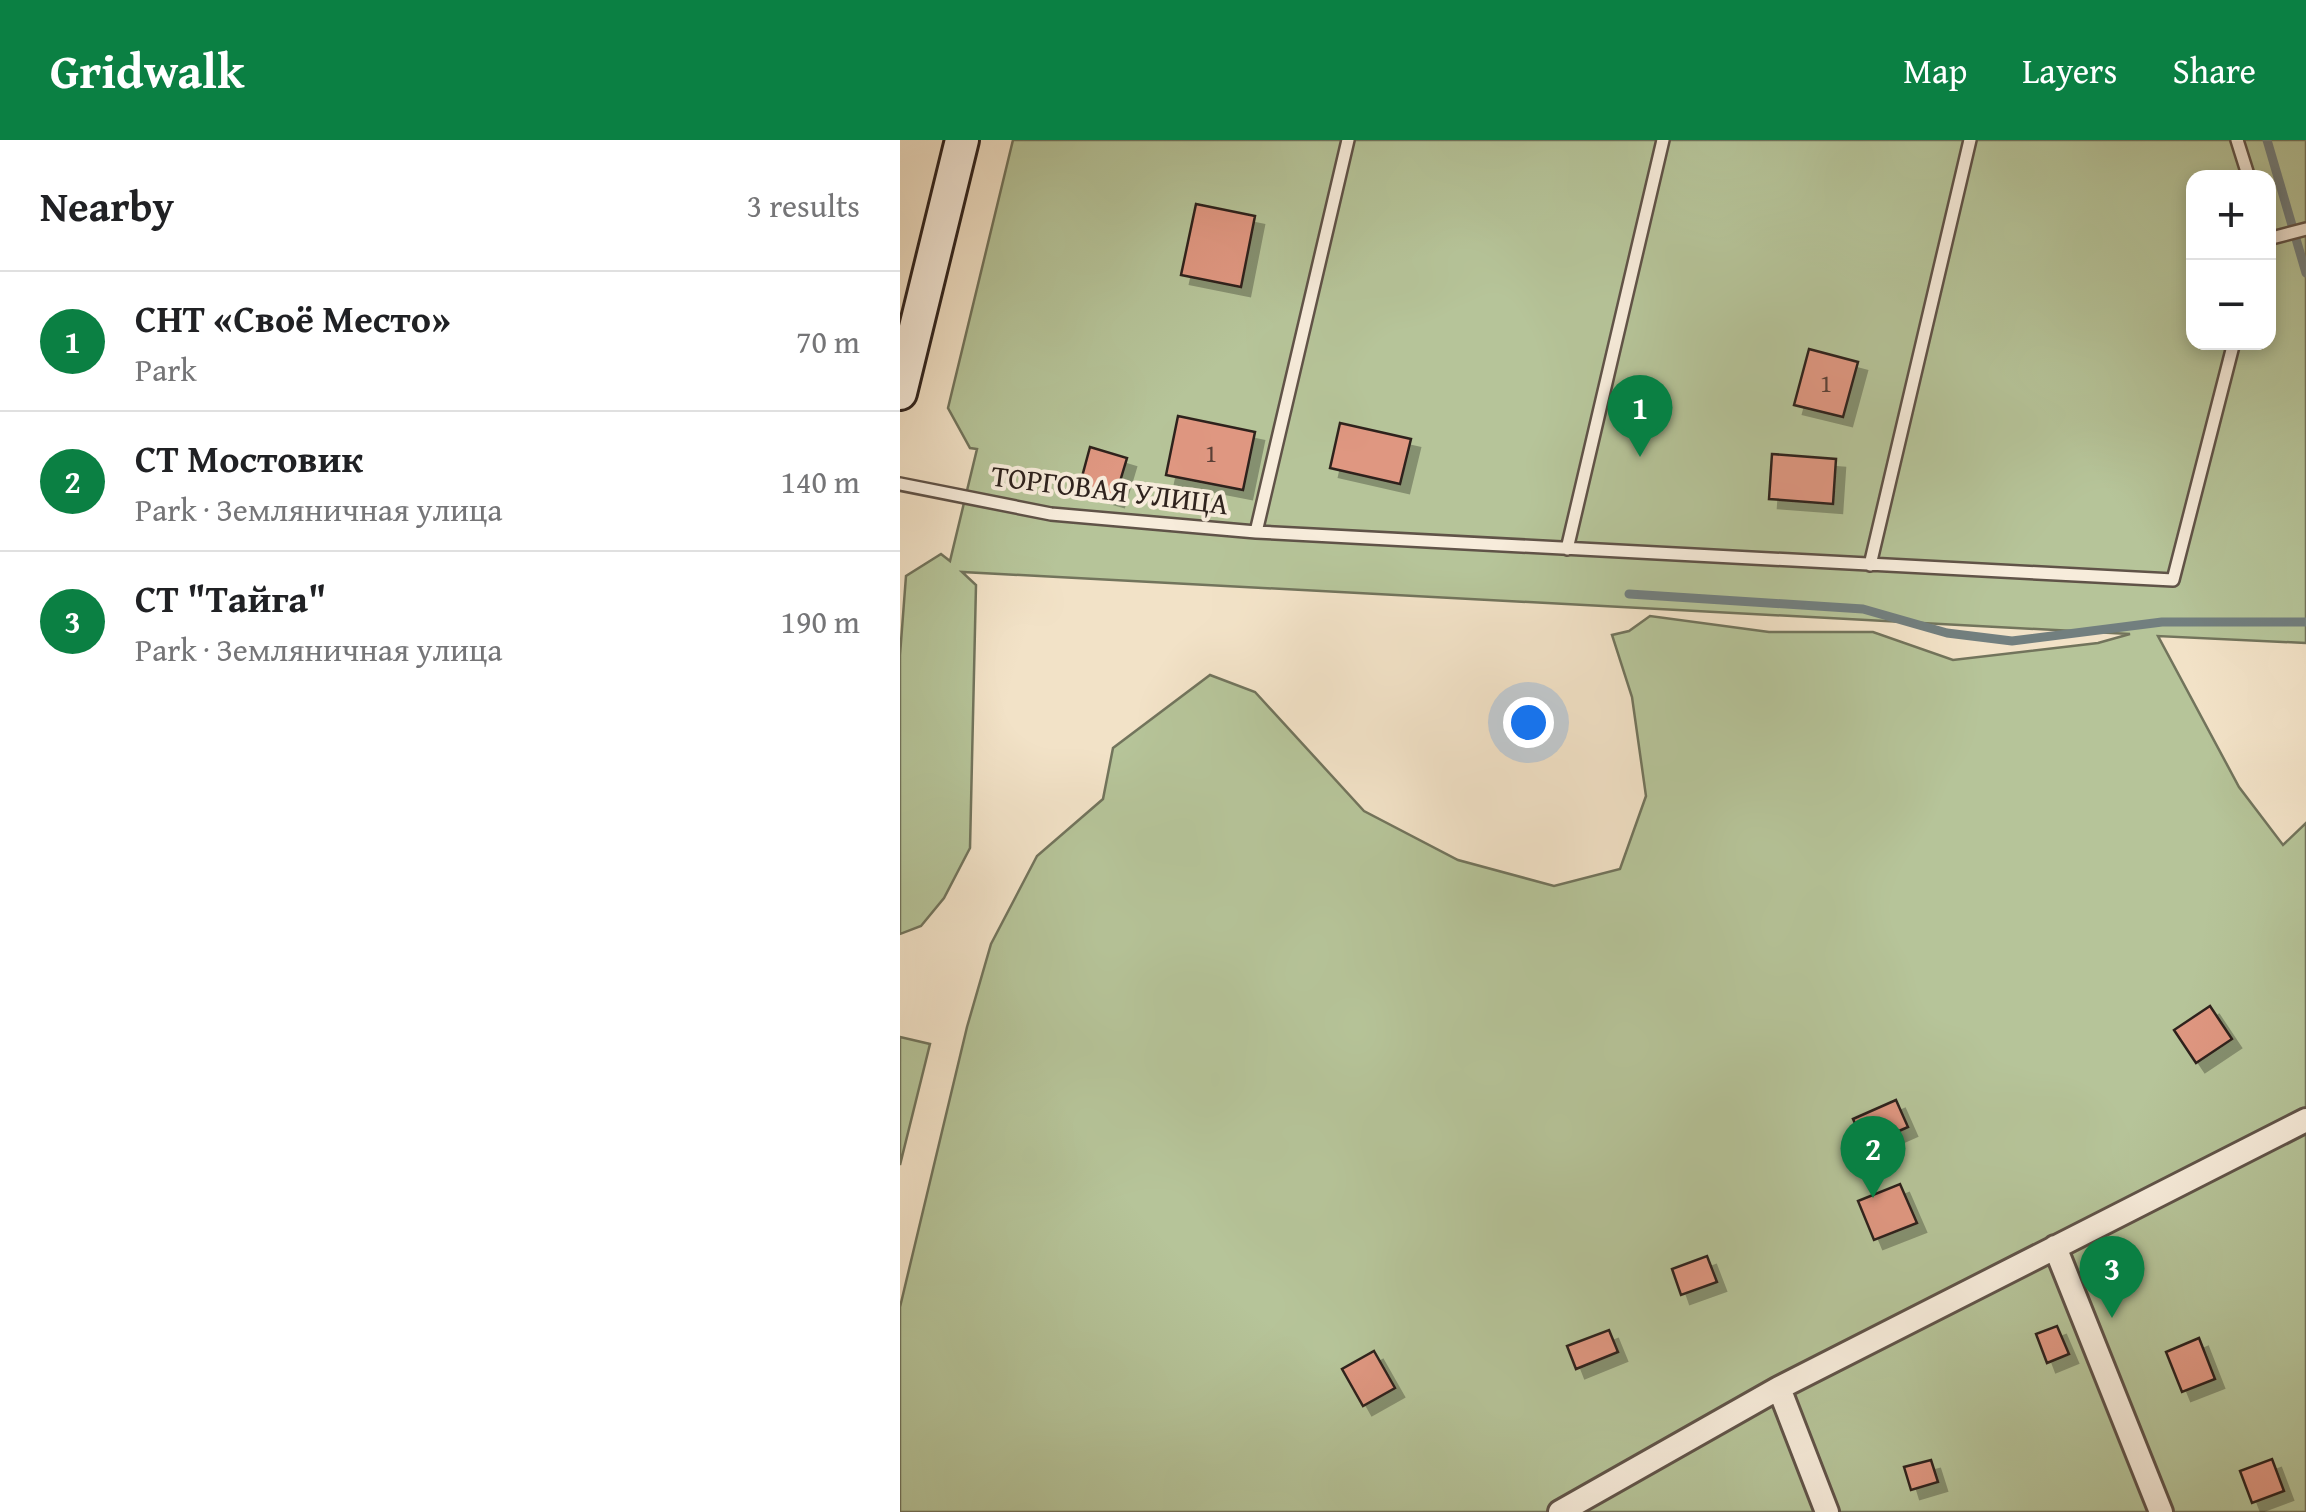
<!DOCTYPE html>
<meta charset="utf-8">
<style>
:root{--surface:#fff;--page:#f2f2f2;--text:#202124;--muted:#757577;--line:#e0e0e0;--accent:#0b8043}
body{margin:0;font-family:"Gentium Book Plus",serif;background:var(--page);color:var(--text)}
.controls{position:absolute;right:30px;top:30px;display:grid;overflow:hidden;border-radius:20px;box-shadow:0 5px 15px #0003}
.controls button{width:90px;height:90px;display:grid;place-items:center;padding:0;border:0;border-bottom:2px solid var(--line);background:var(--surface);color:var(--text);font:50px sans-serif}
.you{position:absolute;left:628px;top:582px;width:35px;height:35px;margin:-25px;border:8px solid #fff;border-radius:50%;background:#1a73e8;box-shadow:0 0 0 15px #1a73e833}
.badge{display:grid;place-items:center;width:65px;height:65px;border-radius:50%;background:var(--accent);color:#fff;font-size:32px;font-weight:700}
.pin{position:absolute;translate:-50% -82px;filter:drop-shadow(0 2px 5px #0008)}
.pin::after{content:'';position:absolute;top:52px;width:35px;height:30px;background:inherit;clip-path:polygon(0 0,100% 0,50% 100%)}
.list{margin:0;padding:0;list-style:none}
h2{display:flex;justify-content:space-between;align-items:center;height:130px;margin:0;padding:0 40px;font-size:42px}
h2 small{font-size:32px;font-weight:400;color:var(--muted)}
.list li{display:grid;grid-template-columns:65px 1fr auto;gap:30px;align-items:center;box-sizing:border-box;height:140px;padding:0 40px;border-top:2px solid var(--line)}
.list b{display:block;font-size:38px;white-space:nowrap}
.list p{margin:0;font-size:32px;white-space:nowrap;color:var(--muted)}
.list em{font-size:32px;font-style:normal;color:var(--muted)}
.map{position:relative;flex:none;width:1406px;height:1372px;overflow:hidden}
header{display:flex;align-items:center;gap:60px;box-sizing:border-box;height:140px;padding:0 50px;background:var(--accent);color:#fff}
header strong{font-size:48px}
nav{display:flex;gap:55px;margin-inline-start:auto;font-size:35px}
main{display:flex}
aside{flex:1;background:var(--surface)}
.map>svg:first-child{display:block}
.green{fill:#b6c499;stroke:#72745c;stroke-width:2.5;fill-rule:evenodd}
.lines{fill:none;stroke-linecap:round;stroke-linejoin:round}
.stream{stroke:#727f7f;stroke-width:9}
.building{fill:#df9781;stroke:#2f231e;stroke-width:2.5;filter:url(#shadow)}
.lane-casing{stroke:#605348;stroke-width:16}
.street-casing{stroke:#605348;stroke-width:28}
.secondary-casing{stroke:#2f231e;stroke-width:38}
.lane{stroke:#f7ecdb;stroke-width:11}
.street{stroke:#f7ecdb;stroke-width:22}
.secondary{stroke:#f7ecdb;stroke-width:32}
.labels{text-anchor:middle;stroke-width:8;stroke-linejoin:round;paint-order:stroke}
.number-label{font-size:25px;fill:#5b4037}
.street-label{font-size:30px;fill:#2f231e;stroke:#f7ecdb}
</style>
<header>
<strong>Gridwalk</strong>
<nav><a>Map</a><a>Layers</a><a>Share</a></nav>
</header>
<main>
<aside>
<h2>Nearby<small>3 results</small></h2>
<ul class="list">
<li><span class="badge">1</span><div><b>СНТ «Своё Место»</b><p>Park</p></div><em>70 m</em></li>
<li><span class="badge">2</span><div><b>СТ Мостовик</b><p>Park · Земляничная улица</p></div><em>140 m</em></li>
<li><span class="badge">3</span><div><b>СТ &quot;Тайга&quot;</b><p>Park · Земляничная улица</p></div><em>190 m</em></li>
</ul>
</aside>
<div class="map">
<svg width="1406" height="1372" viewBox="0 0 1406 1372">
<defs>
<filter id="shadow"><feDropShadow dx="9" dy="9" stdDeviation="0" flood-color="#0004"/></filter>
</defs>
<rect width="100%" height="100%" fill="#f2e2c7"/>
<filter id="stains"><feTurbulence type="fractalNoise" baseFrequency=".002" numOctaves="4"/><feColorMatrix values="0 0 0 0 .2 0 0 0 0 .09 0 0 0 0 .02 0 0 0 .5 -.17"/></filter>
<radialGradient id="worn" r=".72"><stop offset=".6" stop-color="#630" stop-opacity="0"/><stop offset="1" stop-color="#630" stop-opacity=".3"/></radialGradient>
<path class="green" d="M113,0h1293v503l-148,-7 81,151 44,58 23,-22v689h-1406v-205l67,-280 24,-83 46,-88 66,-57 10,-51 97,-73 45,17 109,119 94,49 96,26 66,-17 26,-73 -14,-99 -20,-62 17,-4 21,-15 119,16h104l80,28 145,-17 32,-9 -1168,-62 14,13 -6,263 -26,50 -23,28 -21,8v-279l6,-79 35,-22 9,7 27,-112 -7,-1 -22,-40zM1294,38h74v164h-74z
M0,897l30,7 -30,121z"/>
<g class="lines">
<path class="stream" d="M1367,0l39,133
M729,454l234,15 84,24 65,8 150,-19h144"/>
</g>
<path class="building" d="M296,64l59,12 -14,71 -60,-12z
M909,209l49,13 -15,55 -49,-12z
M278,276l77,16 -12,58 -77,-15z
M440,283l71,16 -11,45 -70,-16z
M190,307l37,11 -12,40 -36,-10z
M872,314l64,5 -3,45 -64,-5z
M1310,866l22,33 -36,24 -22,-33z
M996,960l12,27 -43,19 -12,-27z
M1000,1044l17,39 -43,17 -16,-39z
M807,1116l10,26 -36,13 -9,-26z
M1157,1186l12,28 -22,9 -11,-29z
M709,1190l9,22 -42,17 -9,-23z
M1299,1198l16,41 -33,13 -16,-40z
M474,1211l21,37 -32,18 -21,-37z
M1372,1319l12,32 -32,12 -12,-32z
M1031,1320l7,22 -27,8 -7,-23z"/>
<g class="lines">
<defs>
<path id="lane" d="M1337,0l12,38
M1368,99l38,-10
M0,344l151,30 205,18 917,48 61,-238
M356,392l92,-392
M667,409l96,-409
M970,425l100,-425"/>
<path id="street" d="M1155,1107l106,265
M879,1248l48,124
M660,1372l219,-124 527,-268"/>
<path id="secondary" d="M0,253l62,-253"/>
</defs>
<use href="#lane" class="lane-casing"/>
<use href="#street" class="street-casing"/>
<use href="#secondary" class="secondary-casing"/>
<use href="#lane" class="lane"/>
<use href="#street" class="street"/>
<use href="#secondary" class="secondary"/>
</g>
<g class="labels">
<g class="number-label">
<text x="926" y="252">1</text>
<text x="311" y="322">1</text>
</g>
<g class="street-label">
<text transform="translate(210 350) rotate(7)" y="10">ТОРГОВАЯ УЛИЦА</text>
</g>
</g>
<rect width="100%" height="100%" filter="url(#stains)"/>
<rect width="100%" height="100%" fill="url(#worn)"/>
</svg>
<div class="controls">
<button>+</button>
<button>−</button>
</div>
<div class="you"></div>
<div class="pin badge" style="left:740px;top:317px">1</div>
<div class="pin badge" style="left:973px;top:1058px">2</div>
<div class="pin badge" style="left:1212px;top:1178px">3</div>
</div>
</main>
